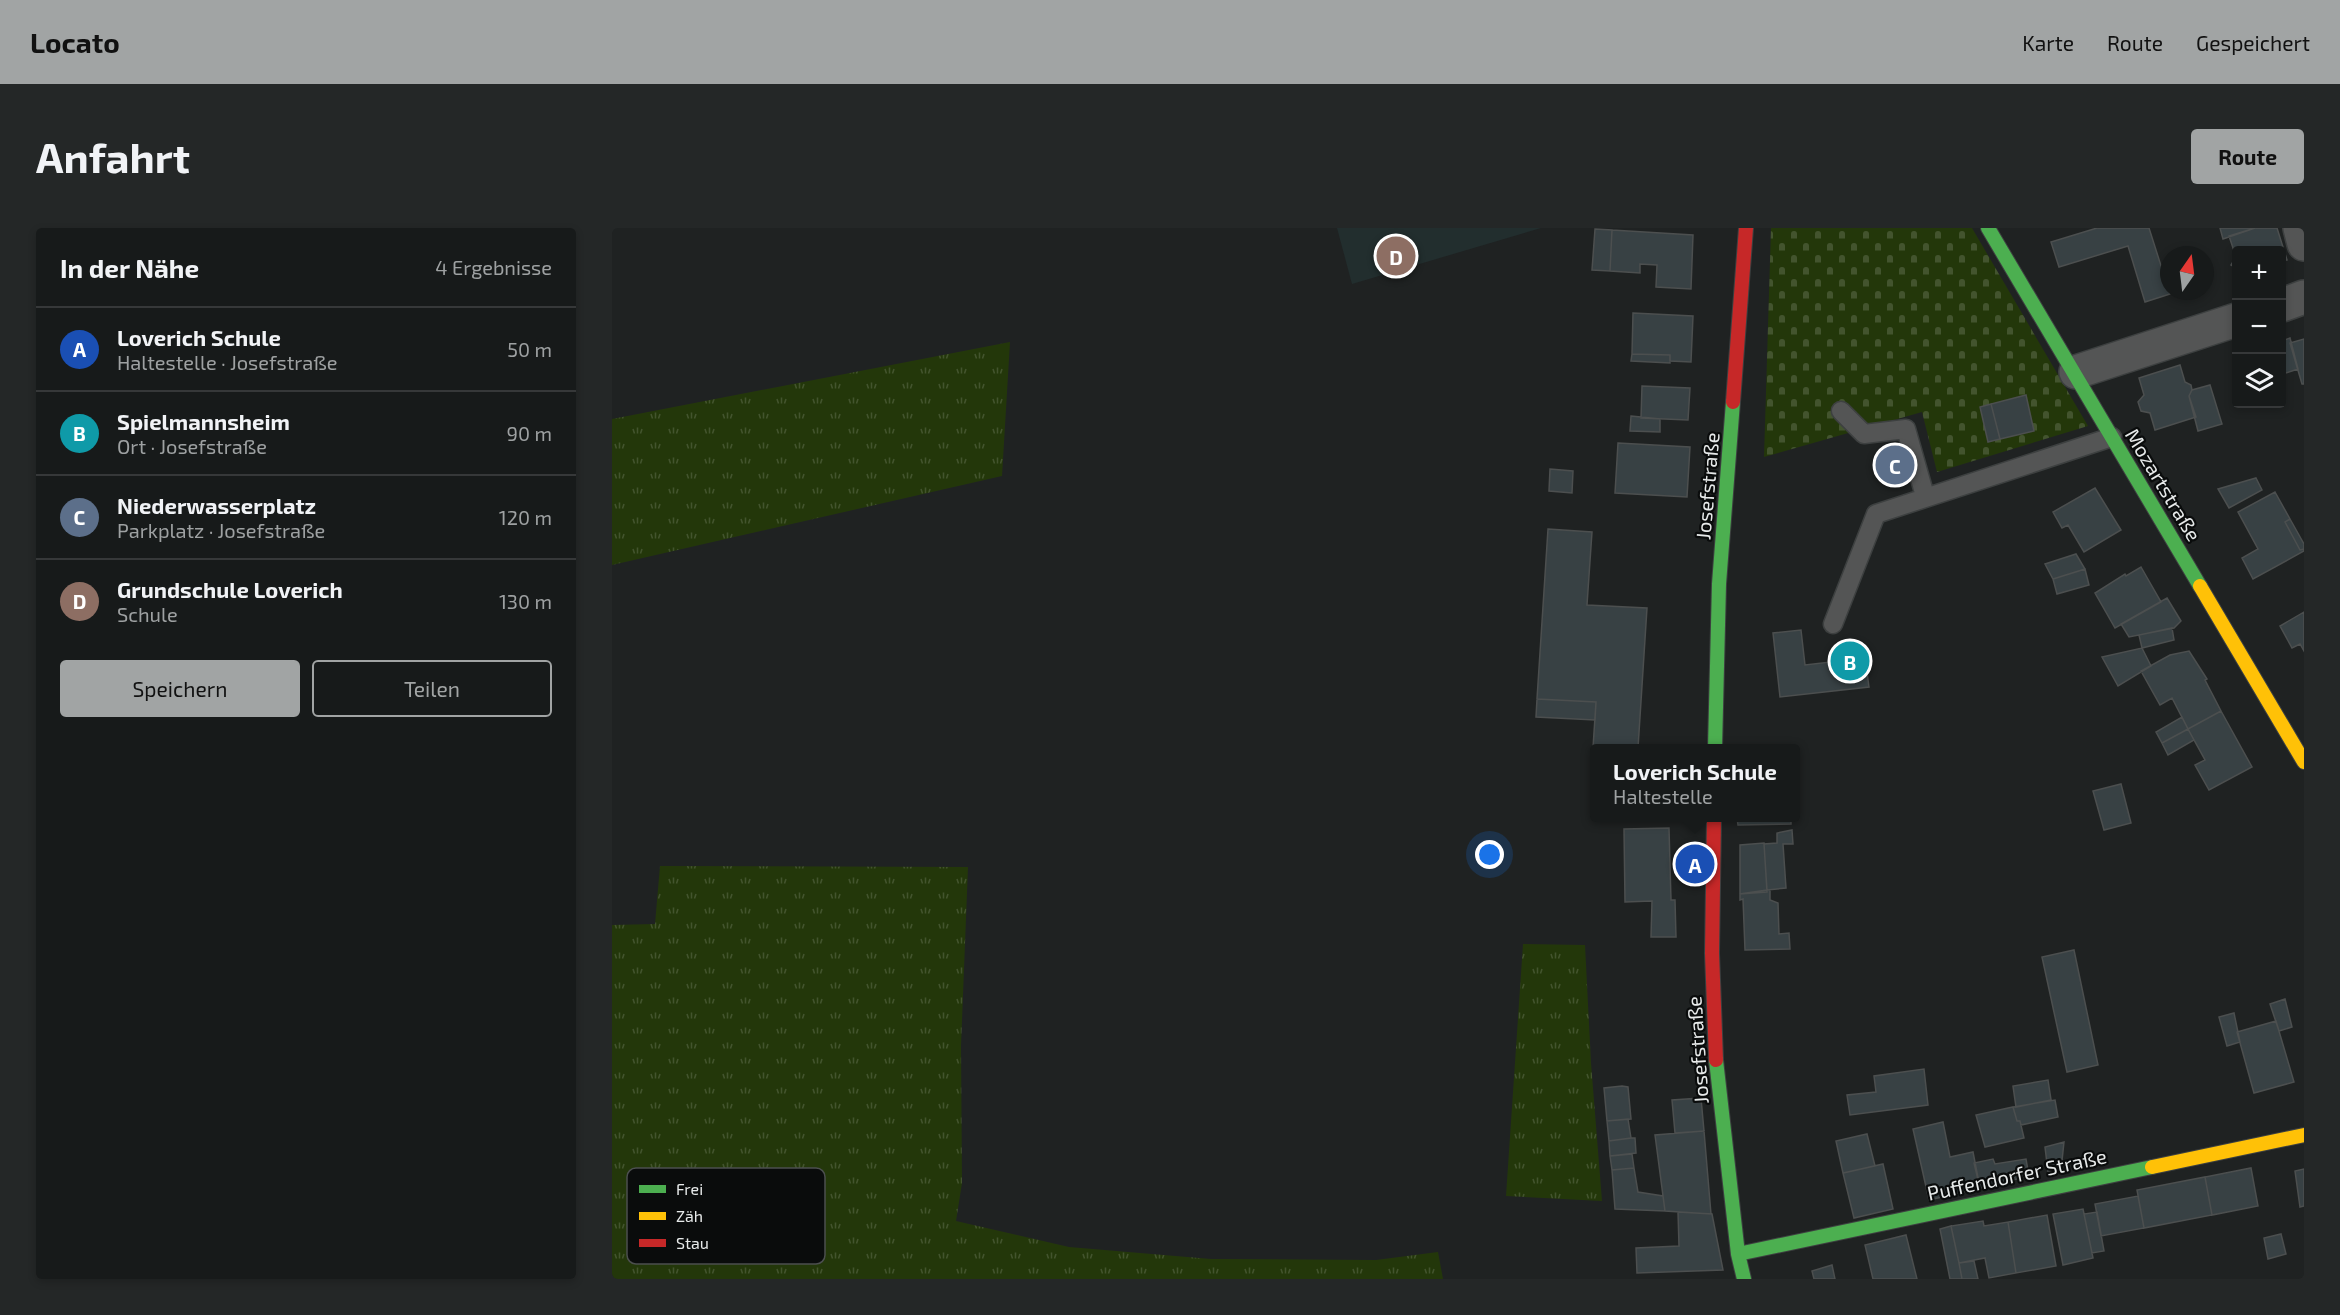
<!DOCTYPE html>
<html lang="de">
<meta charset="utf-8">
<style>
:root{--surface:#171a1a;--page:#242727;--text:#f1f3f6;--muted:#9ea1a2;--line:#363839;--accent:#a1a4a4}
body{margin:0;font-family:"Exo 2",sans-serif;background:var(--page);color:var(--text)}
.controls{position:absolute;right:18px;top:18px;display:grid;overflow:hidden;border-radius:6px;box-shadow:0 3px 9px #0003}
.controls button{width:54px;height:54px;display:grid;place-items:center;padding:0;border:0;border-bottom:2px solid var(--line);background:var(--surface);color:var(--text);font:30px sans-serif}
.compass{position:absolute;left:1548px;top:18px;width:54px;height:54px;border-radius:50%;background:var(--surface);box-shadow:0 3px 9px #0003;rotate:14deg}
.you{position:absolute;left:878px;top:627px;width:21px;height:21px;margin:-15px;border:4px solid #fff;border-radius:50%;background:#1a73e8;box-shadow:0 0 0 9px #1a73e833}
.badge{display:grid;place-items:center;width:39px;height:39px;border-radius:50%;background:var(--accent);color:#fff;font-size:20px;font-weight:700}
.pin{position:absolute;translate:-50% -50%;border:3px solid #fff;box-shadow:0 2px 6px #0006}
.popup{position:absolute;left:978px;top:516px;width:210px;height:78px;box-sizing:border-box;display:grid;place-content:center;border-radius:6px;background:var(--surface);filter:drop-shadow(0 2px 4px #0005);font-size:20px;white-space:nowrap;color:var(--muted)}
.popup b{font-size:22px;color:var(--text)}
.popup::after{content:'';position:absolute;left:50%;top:100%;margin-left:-12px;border:12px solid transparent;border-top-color:var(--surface)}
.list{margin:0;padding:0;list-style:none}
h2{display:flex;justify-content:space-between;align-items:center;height:78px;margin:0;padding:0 24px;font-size:26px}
h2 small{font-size:20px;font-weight:400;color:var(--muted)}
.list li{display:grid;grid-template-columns:39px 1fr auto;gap:18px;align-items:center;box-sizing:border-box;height:84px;padding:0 24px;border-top:2px solid var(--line)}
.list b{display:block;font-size:22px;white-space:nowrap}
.list p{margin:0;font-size:20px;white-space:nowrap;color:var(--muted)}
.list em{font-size:20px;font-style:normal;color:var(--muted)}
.actions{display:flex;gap:12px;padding:18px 24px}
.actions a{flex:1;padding:14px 0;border:2px solid var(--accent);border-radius:6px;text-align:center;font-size:21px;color:var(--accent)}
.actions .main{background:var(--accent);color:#111}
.icon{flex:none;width:33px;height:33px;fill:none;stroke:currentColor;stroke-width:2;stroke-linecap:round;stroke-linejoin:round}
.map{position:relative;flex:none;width:1692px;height:1051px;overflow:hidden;border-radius:6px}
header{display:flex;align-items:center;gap:36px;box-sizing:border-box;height:84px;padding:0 30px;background:var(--accent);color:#111}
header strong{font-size:28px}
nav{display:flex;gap:33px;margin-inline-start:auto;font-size:21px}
.intro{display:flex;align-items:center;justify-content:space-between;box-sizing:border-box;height:144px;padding:0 36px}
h1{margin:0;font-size:42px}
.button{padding:15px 27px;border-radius:6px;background:var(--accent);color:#111;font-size:21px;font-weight:700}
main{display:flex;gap:36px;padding:0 36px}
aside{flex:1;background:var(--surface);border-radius:6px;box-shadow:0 3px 9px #0003}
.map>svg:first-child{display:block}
.built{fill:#222e2e}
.grass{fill:url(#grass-tufts)}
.cemetery{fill:url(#cemetery-stones)}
.building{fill:#384144;stroke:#4c4f4f;stroke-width:1.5}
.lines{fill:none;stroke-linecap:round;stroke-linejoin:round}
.lane-casing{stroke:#3d4040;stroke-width:21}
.street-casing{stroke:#3d4040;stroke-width:36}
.fast-casing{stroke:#3d4040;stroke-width:16}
.slow-casing{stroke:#3d4040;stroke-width:16}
.jam-casing{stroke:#3d4040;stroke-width:16}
.lane{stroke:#545555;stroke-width:18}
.street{stroke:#545555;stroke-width:33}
.fast{stroke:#4caf50;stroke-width:14}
.slow{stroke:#ffc107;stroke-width:14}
.jam{stroke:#c62828;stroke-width:14}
.labels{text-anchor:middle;stroke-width:4.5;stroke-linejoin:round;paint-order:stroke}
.street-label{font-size:20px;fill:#e7eaea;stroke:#0a0c0c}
.key{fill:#0a0c0c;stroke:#4c4f4f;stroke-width:1.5}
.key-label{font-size:16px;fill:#e7eaea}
</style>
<header>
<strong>Locato</strong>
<nav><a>Karte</a><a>Route</a><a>Gespeichert</a></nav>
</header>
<div class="intro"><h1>Anfahrt</h1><a class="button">Route</a></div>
<main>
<aside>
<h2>In der Nähe<small>4 Ergebnisse</small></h2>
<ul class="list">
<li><span class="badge" style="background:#1a4fb4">A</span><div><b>Loverich Schule</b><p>Haltestelle · Josefstraße</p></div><em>50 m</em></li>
<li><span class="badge" style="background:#0f9aa8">B</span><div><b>Spielmannsheim</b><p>Ort · Josefstraße</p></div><em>90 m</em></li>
<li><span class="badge" style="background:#5c6f8a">C</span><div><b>Niederwasserplatz</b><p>Parkplatz · Josefstraße</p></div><em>120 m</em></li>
<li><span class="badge" style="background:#8d6e63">D</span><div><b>Grundschule Loverich</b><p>Schule</p></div><em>130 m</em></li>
</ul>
<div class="actions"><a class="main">Speichern</a><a>Teilen</a></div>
</aside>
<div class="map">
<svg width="1692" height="1051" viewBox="0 0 1692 1051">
<defs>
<pattern id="grass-tufts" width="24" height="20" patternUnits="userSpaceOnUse" patternTransform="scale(1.5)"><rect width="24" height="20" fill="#23370a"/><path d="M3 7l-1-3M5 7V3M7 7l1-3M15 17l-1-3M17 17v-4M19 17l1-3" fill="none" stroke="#43542e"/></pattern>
<pattern id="cemetery-stones" width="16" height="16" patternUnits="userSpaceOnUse" patternTransform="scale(1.5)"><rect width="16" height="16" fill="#23370a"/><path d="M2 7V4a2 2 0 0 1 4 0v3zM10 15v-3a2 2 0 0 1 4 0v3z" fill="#43542e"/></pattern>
</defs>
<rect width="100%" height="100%" fill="#1f2222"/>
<path class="built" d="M725,0h204l-189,56z"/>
<path class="grass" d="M398,114l-8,134 -390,89v-146z
M48,638l308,1 -7,179 1,137 -6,38 113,26 142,12 165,1 62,-8 5,27h-831v-354l43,-1z
M911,716l62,1 6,118 11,138 -96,-5z"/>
<path class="cemetery" d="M1159,0h201l116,198 -151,46 -15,-60 -158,45z"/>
<path class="building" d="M1485,0h52l21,66 -25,8 -17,-56 -69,21 -8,-25z
M1608,0h35l-32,11z
M1643,0h22l10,32 -5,1v-11h-46v18l-5,-3 5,-8 -7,-21z
M983,1l17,1 -2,41 -18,-1z
M1000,2l81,5 -2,54 -35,-2 1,-22 -17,-1v9l-30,-2z
M1021,85l60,3 -2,46 -21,-1v-6l-38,-1z
M1678,110l8,31 -15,5 -1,-33z
M1692,111v45h-2l-12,-41z
M1020,126l38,1v8l-39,-2z
M1568,137l5,17 6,3 1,5 -3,6 7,21 -41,13 -5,-17 -9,-2 -3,-9 6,-7 -5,-17z
M1598,157l12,39 -24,7 -9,-35 3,-6z
M1030,158l48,2 -2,32 -47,-2z
M1414,167l8,36 -34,8 -9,-35z
M1379,176l9,35 -12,3 -8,-35z
M1019,188l29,3v13l-30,-1z
M1006,215l72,4 -3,50 -72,-4z
M938,241l23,2 -1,22 -23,-2z
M1644,250l6,12 -33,18 -11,-19z
M1483,260l26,42 -37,22 -16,-27 -6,3 -9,-16z
M1663,264l15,27 -5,3 15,28 4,-1v2l-51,28 -11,-21 16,-9 -20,-37z
M1678,291l14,25v5l-4,1 -15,-28z
M936,301l44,3 -5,73 60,3 -9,140h-44v15h-2l4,-61 -59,-3z
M1464,326l9,15 -32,10 -8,-15z
M1529,339l20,35 -46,26 -20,-35 30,-19 1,2z
M1473,341l4,16 -32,9 -4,-15z
M1555,370l14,23 -7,7 -45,9 -8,-13z
M1692,384v39l-4,-7 -8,4 -12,-22z
M1560,400l2,12 -32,8 -3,-13z
M1189,402l4,35 60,-7 4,29 -89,10 -7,-64z
M1530,420l9,18 -33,20 -16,-29z
M1577,423l18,28 -2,1 16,31 -33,18 -16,-31 -12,7 -19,-34 29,-16z
M925,471l59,3 -1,18 -59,-3z
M1609,483l31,56 -43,23 -14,-25 10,-5 -17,-31z
M1570,489l6,12 -26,14 -6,-11z
M1576,501l6,11 -26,15 -6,-12z
M1509,556l10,39 -27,7 -11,-39z
M1125,590h54v6l-53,1z
M1057,600l2,72h4l1,37h-25l1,-36 -27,1 -1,-73z
M1180,602l1,14h-10l3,44 -19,2 -3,-46 13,-1v-10z
M1152,615l3,49 -27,2v-49z
M1155,662h3v10l8,3 1,31 10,-1 1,16 -45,1 -2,-51 -3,1v-6z
M1462,722l24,115 -31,7 -25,-115z
M1673,771l7,28 -13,4 -9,-27z
M1622,785l6,29 -13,4 -8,-29z
M1664,793l18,61 -40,11 -17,-61z
M1312,841l4,36 -78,10 -3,-20 29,-3 -2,-16z
M1436,852l3,20 -35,7 -3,-21z
M1010,858l6,1 3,32 -24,2 -3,-33z
M1089,870l3,33 -29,2 -3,-33z
M1443,872l3,17 -37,8 -1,-4h-3l-4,-14z
M1401,879l4,14h3l4,17 -39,9 -9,-32z
M1016,891l3,19 -22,3 -2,-20z
M1331,894l7,35 23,-5 7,36 -51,12 -16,-71z
M1092,903l7,83 -46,-3 -10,-76z
M1255,906l8,32 -32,7 -7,-32z
M1019,910h4l1,15 -26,3 -1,-15z
M1452,914l-3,28 -13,2 -3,-25z
M1020,926l2,14 -22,2 -2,-14z
M1381,931l2,5 31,-5 3,17 -49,12 -6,-25z
M1271,936l10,45 -39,9 -11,-45z
M1022,940l4,24 25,4 2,15 -50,-2 -3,-39z
M1639,940l7,38 -46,9 -7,-38z
M1692,941v37l-4,1 -5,-36z
M1593,949l7,38 -68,13 -7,-38z
M1526,968l6,32 -43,8 -6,-32z
M1471,981l10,49 -30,7 -10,-51z
M1066,984l34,2 11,56 -86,3 -1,-25 43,-2z
M1485,984l7,39 -12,2 -8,-39z
M1435,987l9,51 -40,7 -8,-51z
M1371,993l1,5 24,-4 8,51 -27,5 -4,-20 -26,5 -8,-37z
M1339,998l8,37 3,16h-12l-10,-50z
M1669,1006l5,20 -18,5 -4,-21z
M1294,1007l11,44h-44l-8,-34z
M1362,1033l4,18h-16l-3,-16z
M1220,1037l3,14h-21l-2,-8z"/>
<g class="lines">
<defs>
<path id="lane" d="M1229,183l23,23 42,-5 19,67
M1221,396l43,-110 236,-77"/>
<path id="street" d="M1688,0l4,16
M1670,77l22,-8
M1464,144l160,-52"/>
<path id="fast" d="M1376,0l212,358
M1103,520l4,-164 14,-182
M1104,832l22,194 6,25
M1126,1026l414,-87"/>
<path id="slow" d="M1588,358l104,176
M1540,939l152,-32"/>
<path id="jam" d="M1121,174l13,-174
M1102,590l-2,135 4,107"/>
</defs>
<use href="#lane" class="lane-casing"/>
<use href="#street" class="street-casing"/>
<use href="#fast" class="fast-casing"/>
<use href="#slow" class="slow-casing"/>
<use href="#jam" class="jam-casing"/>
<use href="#lane" class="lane"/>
<use href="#street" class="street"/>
<use href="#fast" class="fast"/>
<use href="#slow" class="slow"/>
<use href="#jam" class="jam"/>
</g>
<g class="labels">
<g class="street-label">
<text transform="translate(1551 257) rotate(59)" y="7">Mozartstraße</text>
<text transform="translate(1096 258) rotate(-85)" y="7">Josefstraße</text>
<text transform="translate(1086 822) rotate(-94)" y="7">Josefstraße</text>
<text transform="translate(1405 947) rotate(-12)" y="7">Puffendorfer Straße</text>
</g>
</g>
<rect x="15" y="940" width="198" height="96" rx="9" class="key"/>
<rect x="27" y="957" width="27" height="8" fill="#4caf50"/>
<rect x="27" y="984" width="27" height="8" fill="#ffc107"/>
<rect x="27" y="1011" width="27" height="8" fill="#c62828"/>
<g class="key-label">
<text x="64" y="967">Frei</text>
<text x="64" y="994">Zäh</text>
<text x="64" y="1021">Stau</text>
</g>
</svg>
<div class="controls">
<button>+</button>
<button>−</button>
<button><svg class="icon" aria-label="layers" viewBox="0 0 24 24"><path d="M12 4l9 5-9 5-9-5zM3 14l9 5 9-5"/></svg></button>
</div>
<svg class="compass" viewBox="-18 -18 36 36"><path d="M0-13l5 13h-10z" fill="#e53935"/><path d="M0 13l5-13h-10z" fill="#9ea1a2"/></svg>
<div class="you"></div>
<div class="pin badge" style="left:1083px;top:636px;background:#1a4fb4">A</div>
<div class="popup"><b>Loverich Schule</b>Haltestelle</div>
<div class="pin badge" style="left:1238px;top:433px;background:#0f9aa8">B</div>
<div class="pin badge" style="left:1283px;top:237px;background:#5c6f8a">C</div>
<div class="pin badge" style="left:784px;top:28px;background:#8d6e63">D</div>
</div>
</main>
